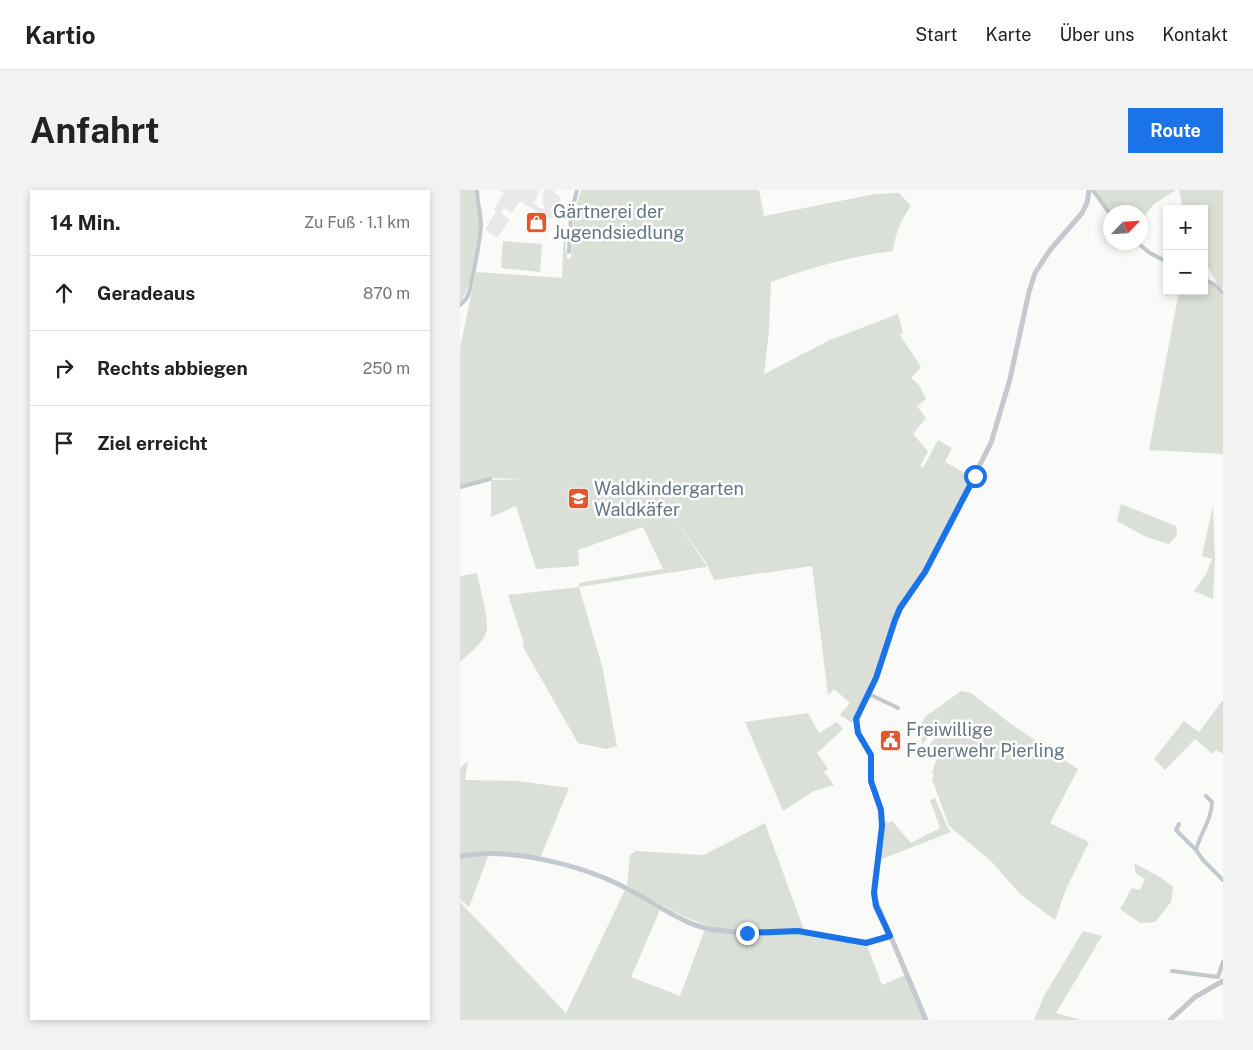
<!DOCTYPE html>
<html lang="de">
<meta charset="utf-8">
<style>
:root{--surface:#fff;--page:#f2f2f2;--text:#222;--muted:#767676;--line:#e0e0e0;--accent:#1a73e8}
body{margin:0;font-family:"Public Sans",sans-serif;background:var(--page);color:var(--text)}
.controls{position:absolute;right:15px;top:15px;display:grid;overflow:hidden;border-radius:0px;box-shadow:0 2px 8px #0003}
.controls button{width:45px;height:45px;display:grid;place-items:center;padding:0;border:0;border-bottom:1px solid var(--line);background:var(--surface);color:var(--text);font:25px sans-serif}
.compass{position:absolute;left:643px;top:15px;width:45px;height:45px;border-radius:50%;background:var(--surface);box-shadow:0 2px 8px #0003;rotate:65deg}
.stop{position:absolute;width:15px;height:15px;margin:-11px;border:4px solid #1a73e8;border-radius:50%;background:#fff}
.stop.end{background:#1a73e8;border-color:#fff;box-shadow:0 1px 5px #0008}
.list{margin:0;padding:0;list-style:none}
h2{display:flex;justify-content:space-between;align-items:center;height:65px;margin:0;padding:0 20px;font-size:21px}
h2 small{font-size:16px;font-weight:400;color:var(--muted)}
.list li{display:grid;grid-template-columns:32px 1fr auto;gap:15px;align-items:center;box-sizing:border-box;height:75px;padding:0 20px;border-top:1px solid var(--line)}
.list b{display:block;font-size:19px;white-space:nowrap}
.list em{font-size:16px;font-style:normal;color:var(--muted)}
.icon{flex:none;width:28px;height:28px;fill:none;stroke:currentColor;stroke-width:2;stroke-linecap:round;stroke-linejoin:round}
.map{position:relative;flex:none;width:763px;height:830px;overflow:hidden;border-radius:0px}
header{display:flex;align-items:center;gap:30px;box-sizing:border-box;height:70px;padding:0 25px;background:var(--surface);border-bottom:1px solid var(--line)}
header strong{font-size:24px}
nav{display:flex;gap:28px;margin-inline-start:auto;font-size:18px}
.intro{display:flex;align-items:center;justify-content:space-between;box-sizing:border-box;height:120px;padding:0 30px}
h1{margin:0;font-size:35px}
.button{padding:12px 22px;border-radius:0px;background:var(--accent);color:#fff;font-size:18px;font-weight:700}
main{display:flex;gap:30px;padding:0 30px}
aside{flex:1;background:var(--surface);border-radius:0px;box-shadow:0 2px 8px #0003}
.map>svg:first-child{display:block}
.built{fill:#e8e9e9}
.green{fill:#dadfd7}
.lines{fill:none;stroke-linecap:round;stroke-linejoin:round}
.street{stroke:#c3c8cc;stroke-width:4}
.secondary{stroke:#c3c9ce;stroke-width:5}
.route{stroke:#1a73e8;stroke-width:6}
.labels{text-anchor:middle;stroke-width:5;stroke-linejoin:round;paint-order:stroke}
.poi-label{font-size:18px;fill:#657683;stroke:#fff;text-anchor:start}
</style>
<header>
<strong>Kartio</strong>
<nav><a>Start</a><a>Karte</a><a>Über uns</a><a>Kontakt</a></nav>
</header>
<div class="intro"><h1>Anfahrt</h1><a class="button">Route</a></div>
<main>
<aside>
<h2>14 Min.<small>Zu Fuß · 1.1 km</small></h2>
<ul class="list">
<li><svg class="icon" aria-label="ahead" viewBox="0 0 24 24"><path d="M12 20V5M6 11l6-6 6 6"/></svg><div><b>Geradeaus</b></div><em>870 m</em></li>
<li><svg class="icon" aria-label="right" viewBox="0 0 24 24"><path d="M7 20v-9h11M14 6l5 5-5 5"/></svg><div><b>Rechts abbiegen</b></div><em>250 m</em></li>
<li><svg class="icon" aria-label="arrive" viewBox="0 0 24 24"><path d="M6 21V4h12l-3 4 3 4H6"/></svg><div><b>Ziel erreicht</b></div></li>
</ul>
</aside>
<div class="map">
<svg width="763" height="830" viewBox="0 0 763 830">
<rect width="100%" height="100%" fill="#fafaf8"/>
<path class="built" d="M40,0h38l-1,2 2,2 -6,9 8,6 3,-1 -2,-14 3,-4h9l-1,2 7,5 4,19 -17,2 -27,-17 -8,12 -8,-5 -3,5 9,7 -13,18 -12,-8 11,-19 -2,-2 10,-16z"/>
<path class="green" d="M0,0h15c0,8 3,15 4,23 2,17 -7,78 -19,89z
M121,0h178l5,26 111,-22 24,-1 12,13c-10,13 -16,29 -18,45 -43,5 -82,17 -122,31l-2,49 -5,43 66,-34 68,-26 5,19 -3,2 21,32 -10,11 8,7 7,14 -9,7 9,12 -13,16 15,17 -8,15 3,2 15,-28 14,8 -7,14 27,15 -48,94 -25,36 -25,70 -22,46 -12,-8 10,-12 -16,-14 -6,6 -16,-129 -98,14 -9,-19 -32,-45 33,49v2l-127,20 23,79 15,80 -11,3 -28,-6 -55,-96 1,-4 -16,-48 71,-8v-4l84,-14 -20,-42 -65,23 1,16 -43,3 -20,-63 -25,11v-37l33,-1 -33,-1 -31,8v-138l16,-76 86,6 2,-50 3,30 4,1 3,-46z
M634,0h82l-22,14 -13,16 -1,-8h-30z
M719,0h44v97l-3,2 -16,-29v-51h-21z
M43,51l39,3 -2,28 -39,-4z
M744,90l8,5 11,11v158l-74,-4 30,-159h25z
M661,314l55,22 1,9 -8,9 -23,-7 -29,-16z
M753,315l2,54 -2,40 -19,-8 12,-17 6,-15 -10,-3z
M17,383c2,13 13,48 9,59 -3,12 -18,22 -26,30v-86z
M501,501l10,2 40,31 67,45 -28,54 39,19 -23,47 -11,31 -35,-26 -29,-33 -42,-35 -17,-47 2,-5 -2,-1 7,-22 -11,-4 6,-8 -4,-4 -8,10 -2,-18 5,-10z
M763,510v54l-7,-4 -3,4 -18,-15 -30,31 -11,-11 30,-38 15,11z
M348,523l11,20 18,-11 6,7 -26,24 11,16 -4,3 10,13 -20,6 -31,20 -38,-89z
M8,571l-3,19 53,1 51,7 -29,70 -54,-7 -26,3v-86z
M475,608l12,28 4,6 -69,27 -2,-1 4,-38 4,3 4,-2 19,22 29,-15 -10,-28z
M305,633l39,107c-21,0 -43,3 -65,1 -41,-2 -77,-26 -112,-46l3,-30 6,-4 68,4z
M29,664l-20,53 -9,-8v-42z
M674,673l26,14 13,10 -2,15 -16,20 -15,1 -20,-14 12,-21 8,2 5,-11 -9,-5z
M165,700l35,20 -29,67 49,19 25,-67 26,5 67,-1 69,12 15,40 23,-10 19,45h-464v-118l106,111z
M623,741l19,5 -46,77 25,7h-47l10,-24z"/>
<g class="lines">
<path class="street" d="M633,0l17,24
M676,52l14,11 17,9
M109,62l2,-38 6,-24
M744,89l11,6 8,8
M0,115l6,-6 3,-6c5,-22 10,-45 12,-67 0,-13 -4,-24 -4,-36
M0,297l30,-8
M409,504l29,14
M746,606l6,6c0,17 -12,32 -16,48l7,10 20,20
M719,634l-3,6 20,20
M712,781l46,6
M758,787l5,-15"/>
<path class="secondary" d="M0,666c47,-9 119,8 162,30 25,12 47,29 73,39 40,13 71,3 109,7 21,2 40,10 60,10 9,1 18,-3 26,-6
M466,830l-51,-121 -1,-13 8,-60 -1,-15 -10,-30v-26l-13,-22 -1,-14 19,-41 19,-58 6,-12 24,-36 66,-129 19,-64 19,-87 6,-19 15,-23 32,-37 5,-10 2,-13
M710,830l25,-23 28,-16"/>
</g>
<g class="lines">
<path class="route" d="M287,743l51,-2 68,12 24,-7 -14,-30 -2,-13 8,-67 -1,-16 -10,-29v-26l-13,-22 -2,-14 20,-41 19,-58 5,-12 25,-36 50,-96"/>
</g>
<defs>
<symbol id="shop-square" viewBox="-11 -11 22 22"><rect x="-9" y="-9" width="18" height="18" rx="4" fill="#e4572e" stroke="#fff"/><path d="M-5-2.5h2.3a2.7 3.5 0 0 1 5.4 0H5L5.5 6h-11ZM-1.5-2.5h3a1.5 2.3 0 0 0-3 0Z" fill="#fff"/></symbol>
<symbol id="school-square" viewBox="-11 -11 22 22"><rect x="-9" y="-9" width="18" height="18" rx="4" fill="#e4572e" stroke="#fff"/><path d="M0-5L7-2L0 1L-7-2ZM-4 1L0 2.5L4 1V4Q0 6-4 4Z" fill="#fff"/></symbol>
<symbol id="civic-square" viewBox="-11 -11 22 22"><rect x="-9" y="-9" width="18" height="18" rx="4" fill="#e4572e" stroke="#fff"/><path d="M-.6-6.5H3V-4.5H.6V-3L4-1V1h2V6H-6V1h2V-1L-.6-3ZM-1.2 2.5V6h2.4V2.5Z" fill="#fff"/></symbol>
</defs>
<g fill-rule="evenodd">
<use href="#shop-square" x="64" y="20" width="25" height="25"/>
<use href="#school-square" x="106" y="296" width="25" height="25"/>
<use href="#civic-square" x="418" y="538" width="25" height="25"/>
</g>
<g class="labels">
<g class="poi-label">
<text x="93" y="28">Gärtnerei der<tspan x="93" dy="21">Jugendsiedlung</tspan></text>
<text x="134" y="305">Waldkindergarten<tspan x="134" dy="21">Waldkäfer</tspan></text>
<text x="446" y="546">Freiwillige<tspan x="446" dy="21">Feuerwehr Pierling</tspan></text>
</g>
</g>
</svg>
<div class="controls">
<button>+</button>
<button>−</button>
</div>
<svg class="compass" viewBox="-18 -18 36 36"><path d="M0-13l5 13h-10z" fill="#e53935"/><path d="M0 13l5-13h-10z" fill="#767676"/></svg>
<div class="stop" style="left:515px;top:286px"></div>
<div class="stop end" style="left:287px;top:743px"></div>
</div>
</main>
